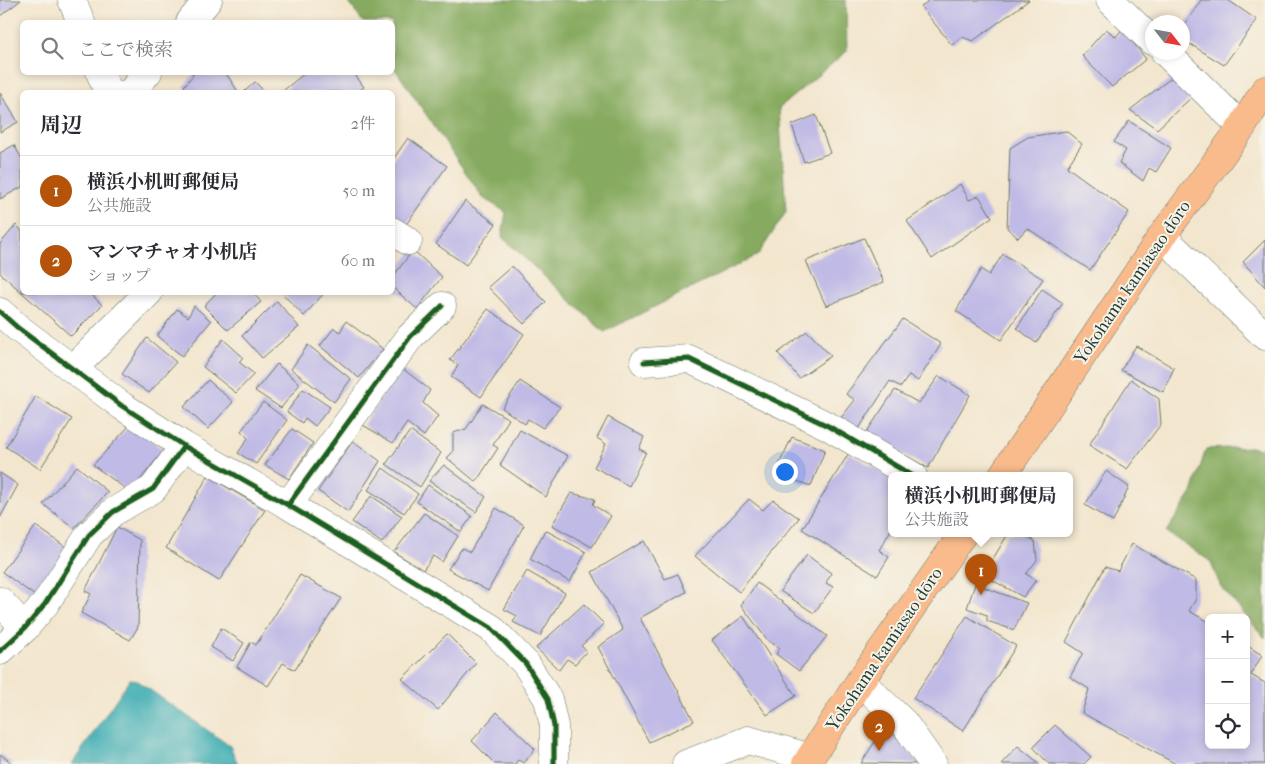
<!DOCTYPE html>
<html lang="ja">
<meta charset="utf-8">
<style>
:root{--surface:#fff;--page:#f2f2f3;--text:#2b2b33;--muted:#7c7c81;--line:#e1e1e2;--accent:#b45309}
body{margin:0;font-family:"IM FELL French Canon","Noto Serif JP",serif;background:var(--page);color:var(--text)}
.controls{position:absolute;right:15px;bottom:15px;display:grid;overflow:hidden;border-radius:8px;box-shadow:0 2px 8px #0003}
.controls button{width:45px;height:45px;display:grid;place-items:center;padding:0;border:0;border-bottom:1px solid var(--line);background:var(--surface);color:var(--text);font:25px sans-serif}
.compass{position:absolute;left:1145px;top:15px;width:45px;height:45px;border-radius:50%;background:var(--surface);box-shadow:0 2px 8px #0003;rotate:121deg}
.you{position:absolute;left:784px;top:471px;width:18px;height:18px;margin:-12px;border:4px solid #fff;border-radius:50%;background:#1a73e8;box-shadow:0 0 0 8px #1a73e833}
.badge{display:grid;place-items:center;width:32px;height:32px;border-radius:50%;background:var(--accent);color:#fff;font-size:16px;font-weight:700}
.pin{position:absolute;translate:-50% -41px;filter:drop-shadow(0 1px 2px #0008)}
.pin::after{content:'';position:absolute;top:26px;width:18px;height:15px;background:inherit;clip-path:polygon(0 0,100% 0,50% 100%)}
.popup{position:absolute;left:888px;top:472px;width:185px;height:65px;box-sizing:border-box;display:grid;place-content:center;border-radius:8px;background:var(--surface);filter:drop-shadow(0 1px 4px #0005);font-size:16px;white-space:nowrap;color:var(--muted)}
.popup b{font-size:19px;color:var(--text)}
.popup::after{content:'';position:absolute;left:50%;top:100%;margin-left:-10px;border:10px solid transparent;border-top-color:var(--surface)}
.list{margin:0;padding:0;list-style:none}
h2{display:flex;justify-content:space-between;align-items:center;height:65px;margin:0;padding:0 20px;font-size:21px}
h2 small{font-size:16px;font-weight:400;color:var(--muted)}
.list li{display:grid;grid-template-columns:32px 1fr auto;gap:15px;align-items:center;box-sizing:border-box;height:70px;padding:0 20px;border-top:1px solid var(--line)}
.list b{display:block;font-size:19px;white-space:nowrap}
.list p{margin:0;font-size:16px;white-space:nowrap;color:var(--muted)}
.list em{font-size:16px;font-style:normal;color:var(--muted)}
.icon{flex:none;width:28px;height:28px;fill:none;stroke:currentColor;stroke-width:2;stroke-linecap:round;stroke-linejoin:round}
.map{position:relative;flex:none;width:1265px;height:764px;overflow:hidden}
.search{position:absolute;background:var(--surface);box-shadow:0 2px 8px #0003;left:20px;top:20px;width:375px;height:55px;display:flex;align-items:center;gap:12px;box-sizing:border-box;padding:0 18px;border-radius:8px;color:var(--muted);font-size:19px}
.panel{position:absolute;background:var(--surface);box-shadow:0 2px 8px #0003;left:20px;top:90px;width:375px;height:205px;border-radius:8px}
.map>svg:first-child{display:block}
.forest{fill:#86aa5f;stroke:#52744a}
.water{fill:#3bacb2;stroke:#2d7473}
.building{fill:#c0bae6}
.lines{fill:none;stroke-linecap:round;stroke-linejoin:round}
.minor-casing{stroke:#69786a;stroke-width:29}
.major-casing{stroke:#69786a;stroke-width:29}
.minor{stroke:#fff;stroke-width:28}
.major{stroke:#fabb8c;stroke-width:28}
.cycleway-casing{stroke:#f7f3e8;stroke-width:8}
.cycleway{stroke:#1b5e20;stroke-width:5}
.labels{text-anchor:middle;stroke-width:4;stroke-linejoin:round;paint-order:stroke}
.street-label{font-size:18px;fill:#1f3d34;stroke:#f7f3e8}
</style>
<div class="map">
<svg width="1265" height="764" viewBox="0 0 1265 764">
<rect width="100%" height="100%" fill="#f7f3e8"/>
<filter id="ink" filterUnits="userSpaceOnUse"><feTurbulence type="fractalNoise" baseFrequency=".02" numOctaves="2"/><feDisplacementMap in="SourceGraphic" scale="10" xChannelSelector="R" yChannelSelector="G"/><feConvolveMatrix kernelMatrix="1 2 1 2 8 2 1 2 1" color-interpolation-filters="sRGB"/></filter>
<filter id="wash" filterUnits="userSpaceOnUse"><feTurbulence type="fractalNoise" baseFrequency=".0096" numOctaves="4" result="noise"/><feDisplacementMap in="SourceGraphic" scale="20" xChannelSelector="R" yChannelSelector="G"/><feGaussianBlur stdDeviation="1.12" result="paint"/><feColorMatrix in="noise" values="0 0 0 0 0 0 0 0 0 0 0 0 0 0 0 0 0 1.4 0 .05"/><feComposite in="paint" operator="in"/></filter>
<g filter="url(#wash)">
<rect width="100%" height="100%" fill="#f3e6ce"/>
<path class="forest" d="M347,0h499l1,51 -68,57 7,104 -28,43 -154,77 -102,-95 4,-25 -23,-14 -90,-132 -1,-44h-29z
M1251,447l14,3v188l-44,-51 -11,-26 -44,-29 26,-39 14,-44z"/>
<path class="water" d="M130,679l6,1 94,66 8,18h-166z"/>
<g id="blocks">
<path class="building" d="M0,0h21l-21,16z
M929,0h100l-56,41 -11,-4 -10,8 -31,-38z
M1201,0h27l29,20 -33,45 -42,-26v-10z
M1106,29l10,8 6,-8 24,30 -34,28 -30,-31z
M192,72h33l12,18 -3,2h-45l-5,-6 9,-11z
M306,72h47l11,15 -7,5h-71l-2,-2z
M1171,78l22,18 -36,33 -27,-19z
M255,82l10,10h-21z
M0,93l18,29 -18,10z
M816,115l14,38 -26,9 -12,-37z
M1129,121l42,27 -15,24 -7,-4 -6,13 -24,-18 7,-13 -12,-8z
M1066,131l16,13 -15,23 62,45 -39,58 -63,-42 -9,10 -11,-10 3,-80 18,-11z
M408,138l39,28 -42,60 -13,-8v-57z
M14,145l8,14v28l-22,12v-46z
M960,184l9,16 10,-4 13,21 -60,42 -25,-38z
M465,201l31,23 -30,41 -30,-21z
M16,225l6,6v61h67l13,13 -31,31 -71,-63v-29z
M864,238l20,44 -58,24 -20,-45z
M1265,240v47l-22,-25z
M413,250l29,27 -25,32 -25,-22v-9z
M1003,254l40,25 -42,61 -45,-29 25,-42 8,6z
M512,266l34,36 -22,22 -36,-37z
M1042,289l21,14 -27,40 -19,-15z
M217,292h35l9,10 -33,28 -24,-24z
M281,292h44l-21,24z
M277,301l22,26 -37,31 -20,-22z
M194,306l17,15 -29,35 -25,-20 20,-27 11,8z
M488,309l36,25 -43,63 -30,-20 7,-12 -8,-5z
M903,319l38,25 -23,37 -9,-6 -8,12 -11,-6 -32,49 -18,-11 15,-19 -9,-6z
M346,321l37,28 -24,29 -39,-32 14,-18 6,4z
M807,331l24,25 -32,22 -21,-25z
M147,338l29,24 -27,31 -27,-19z
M223,339l20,18 -4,5 15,12 -18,19 -33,-26z
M308,345l43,34 -17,23 -43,-33z
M1136,346l38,22 -11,24 -42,-22z
M277,364l23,20 -19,24 -26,-17z
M402,368l28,22 -7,13 15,13 -14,20 -17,-13 -14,20 -30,-18z
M939,376l31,19 -42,73 -62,-35 29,-43 24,13z
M1131,379l28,20 2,25 -34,45 -38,-24z
M208,380l25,22 -25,27 -24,-22z
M520,381l40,26 -17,21 -15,-9 -3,5 -23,-16z
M303,389l27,18 -15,19 -10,-8 -3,5 -15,-11z
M36,396l36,23 -32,50 -34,-22z
M263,402l24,18 -31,44 -18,-11 10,-15 -7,-7z
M483,404l26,15 -16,26 5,3 -22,34 -29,-24 6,-6v-19l13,-4z
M608,417l36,20 -5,12 7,3 -17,34 -35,-19 12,-23 -9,-6z
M130,425l34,25 -34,42 -37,-27z
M292,429l21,14 -24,36 -24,-14z
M520,430l48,26 -22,41 -46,-32z
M410,431l31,22 -21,34 -34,-23z
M792,437l33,13 -14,36 -36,-13z
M353,441l27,20 -32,51 -30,-21z
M849,453l43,25v50l-13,22 10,7 -12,19 -75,-47z
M444,465l42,32 -10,15 -47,-31z
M77,466l31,26 -34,36 -31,-24z
M383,468l35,26 -14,19 -36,-23z
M1106,471l23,16 -16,35 -28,-17z
M0,473l18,12 -18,33z
M208,476l57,34 -46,71 -53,-33z
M428,485l44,31 -11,16 -44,-30z
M571,493l24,6 -2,6 18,11 -19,31 -40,-22z
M371,496l31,20 -20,27 -30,-21z
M749,499l14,11 10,-10 26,18 -60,74 -44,-36z
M496,508l28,17 -36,66 -40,-22 14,-21 8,4z
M424,513l34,23 -16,26 -9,-6 -10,14 -29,-18z
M36,526l34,24 -32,48 -36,-26z
M117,527l23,13 -2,87 -8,13 -49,-27 10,-19 -6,-3z
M545,530l41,22 -16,30 -40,-23z
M1008,534h15l12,7 2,19 -11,14 10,6 -13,17 -40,-22z
M644,541l21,38 13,-5 8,18 -46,26 54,103 -45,21 -51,-95 25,-17 -31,-58z
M1132,544l64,36v19l-7,12 20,11v123h37v-100l16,10 -11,20 14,8v81h-89l-94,-51 7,-24 -19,-12 13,-24 -17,-11 39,-75 13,4z
M807,555l24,18 -5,10 7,4 -19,26 -34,-22z
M527,571l38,22 -25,43 -27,-14 4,-6 -13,-7z
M300,575l41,23 -46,72 -12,-7 -15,23 -31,-19 14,-25 5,3z
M757,583l70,53 -28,35 -23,-17 4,-6 -12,-7 -27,-36z
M975,584l52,19 -13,27 -27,-9v-6l-20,-7z
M584,604l20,20 -23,22 6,5 -12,13 -8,-5 -8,11 -23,-22z
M743,616l53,80 -29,19 -55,-75z
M967,616l49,30 -53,85 -50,-33z
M221,628l23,15 -11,18 -22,-14z
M447,634l29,29 -38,47 -36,-31z
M497,712l38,37 -11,14 -6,-3 -3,4h-20l-23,-23z
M886,725l34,39 -59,-1z
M1055,725l36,32 -7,7h-35l-16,-17z
M1018,746l22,18h-39z
M0,754l13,10h-13z"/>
</g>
</g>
<g filter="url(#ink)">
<use href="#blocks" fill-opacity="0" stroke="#69786a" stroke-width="1"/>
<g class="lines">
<defs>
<path id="minor" d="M72,0l9,22
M1110,0l42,41
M190,22l18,-22
M1165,52l77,75
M100,72l6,15 5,5
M131,92l17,-20
M392,231l16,10
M1162,236l103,100
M0,312l18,16 104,78 62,40 104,59 203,123 35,36 22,35 6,27v38
M644,362l45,-3 139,67 85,50
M73,369l76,-77
M288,505l122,-168 32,-31
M0,601l25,27
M0,651l25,-23 20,-24 44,-69 24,-23 40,-23 31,-43
M860,681l44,42 29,41
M686,764l62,-24 63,18"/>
<path id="major" d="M1002,476l160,-240 80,-109 23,-37
M806,764l54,-83 103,-147"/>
</defs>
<use href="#minor" class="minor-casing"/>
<use href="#major" class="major-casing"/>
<use href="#minor" class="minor"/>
<use href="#major" class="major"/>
<defs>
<path id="cycleway" d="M0,312l18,16 104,78 62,40 104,59 203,123 35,36 22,35 6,27v38
M644,362l45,-3 139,67 85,50
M288,505l122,-168 32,-31
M0,651l25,-23 20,-24 44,-69 24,-23 40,-23 31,-43"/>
</defs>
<use href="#cycleway" class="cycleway-casing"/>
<use href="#cycleway" class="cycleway"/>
</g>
</g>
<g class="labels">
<g class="street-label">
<text transform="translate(1132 282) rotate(-56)" y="6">Yokohama kamiasao dōro</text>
<text transform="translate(884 649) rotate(-56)" y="6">Yokohama kamiasao dōro</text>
</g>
</g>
</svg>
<div class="controls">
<button>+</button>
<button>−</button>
<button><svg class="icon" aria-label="locate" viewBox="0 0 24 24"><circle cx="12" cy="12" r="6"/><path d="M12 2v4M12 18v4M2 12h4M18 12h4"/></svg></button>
</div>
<svg class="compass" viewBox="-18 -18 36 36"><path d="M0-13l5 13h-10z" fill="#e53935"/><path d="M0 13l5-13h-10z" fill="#7c7c81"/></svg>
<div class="you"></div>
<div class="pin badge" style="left:981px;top:595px">1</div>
<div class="popup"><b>横浜小机町郵便局</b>公共施設</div>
<div class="pin badge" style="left:879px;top:751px">2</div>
<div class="search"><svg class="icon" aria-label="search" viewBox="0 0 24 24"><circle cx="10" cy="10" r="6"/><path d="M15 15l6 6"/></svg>ここで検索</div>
<section class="panel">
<h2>周辺<small>2件</small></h2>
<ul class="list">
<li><span class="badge">1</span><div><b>横浜小机町郵便局</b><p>公共施設</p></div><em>50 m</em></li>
<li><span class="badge">2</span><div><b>マンマチャオ小机店</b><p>ショップ</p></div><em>60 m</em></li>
</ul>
</section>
</div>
